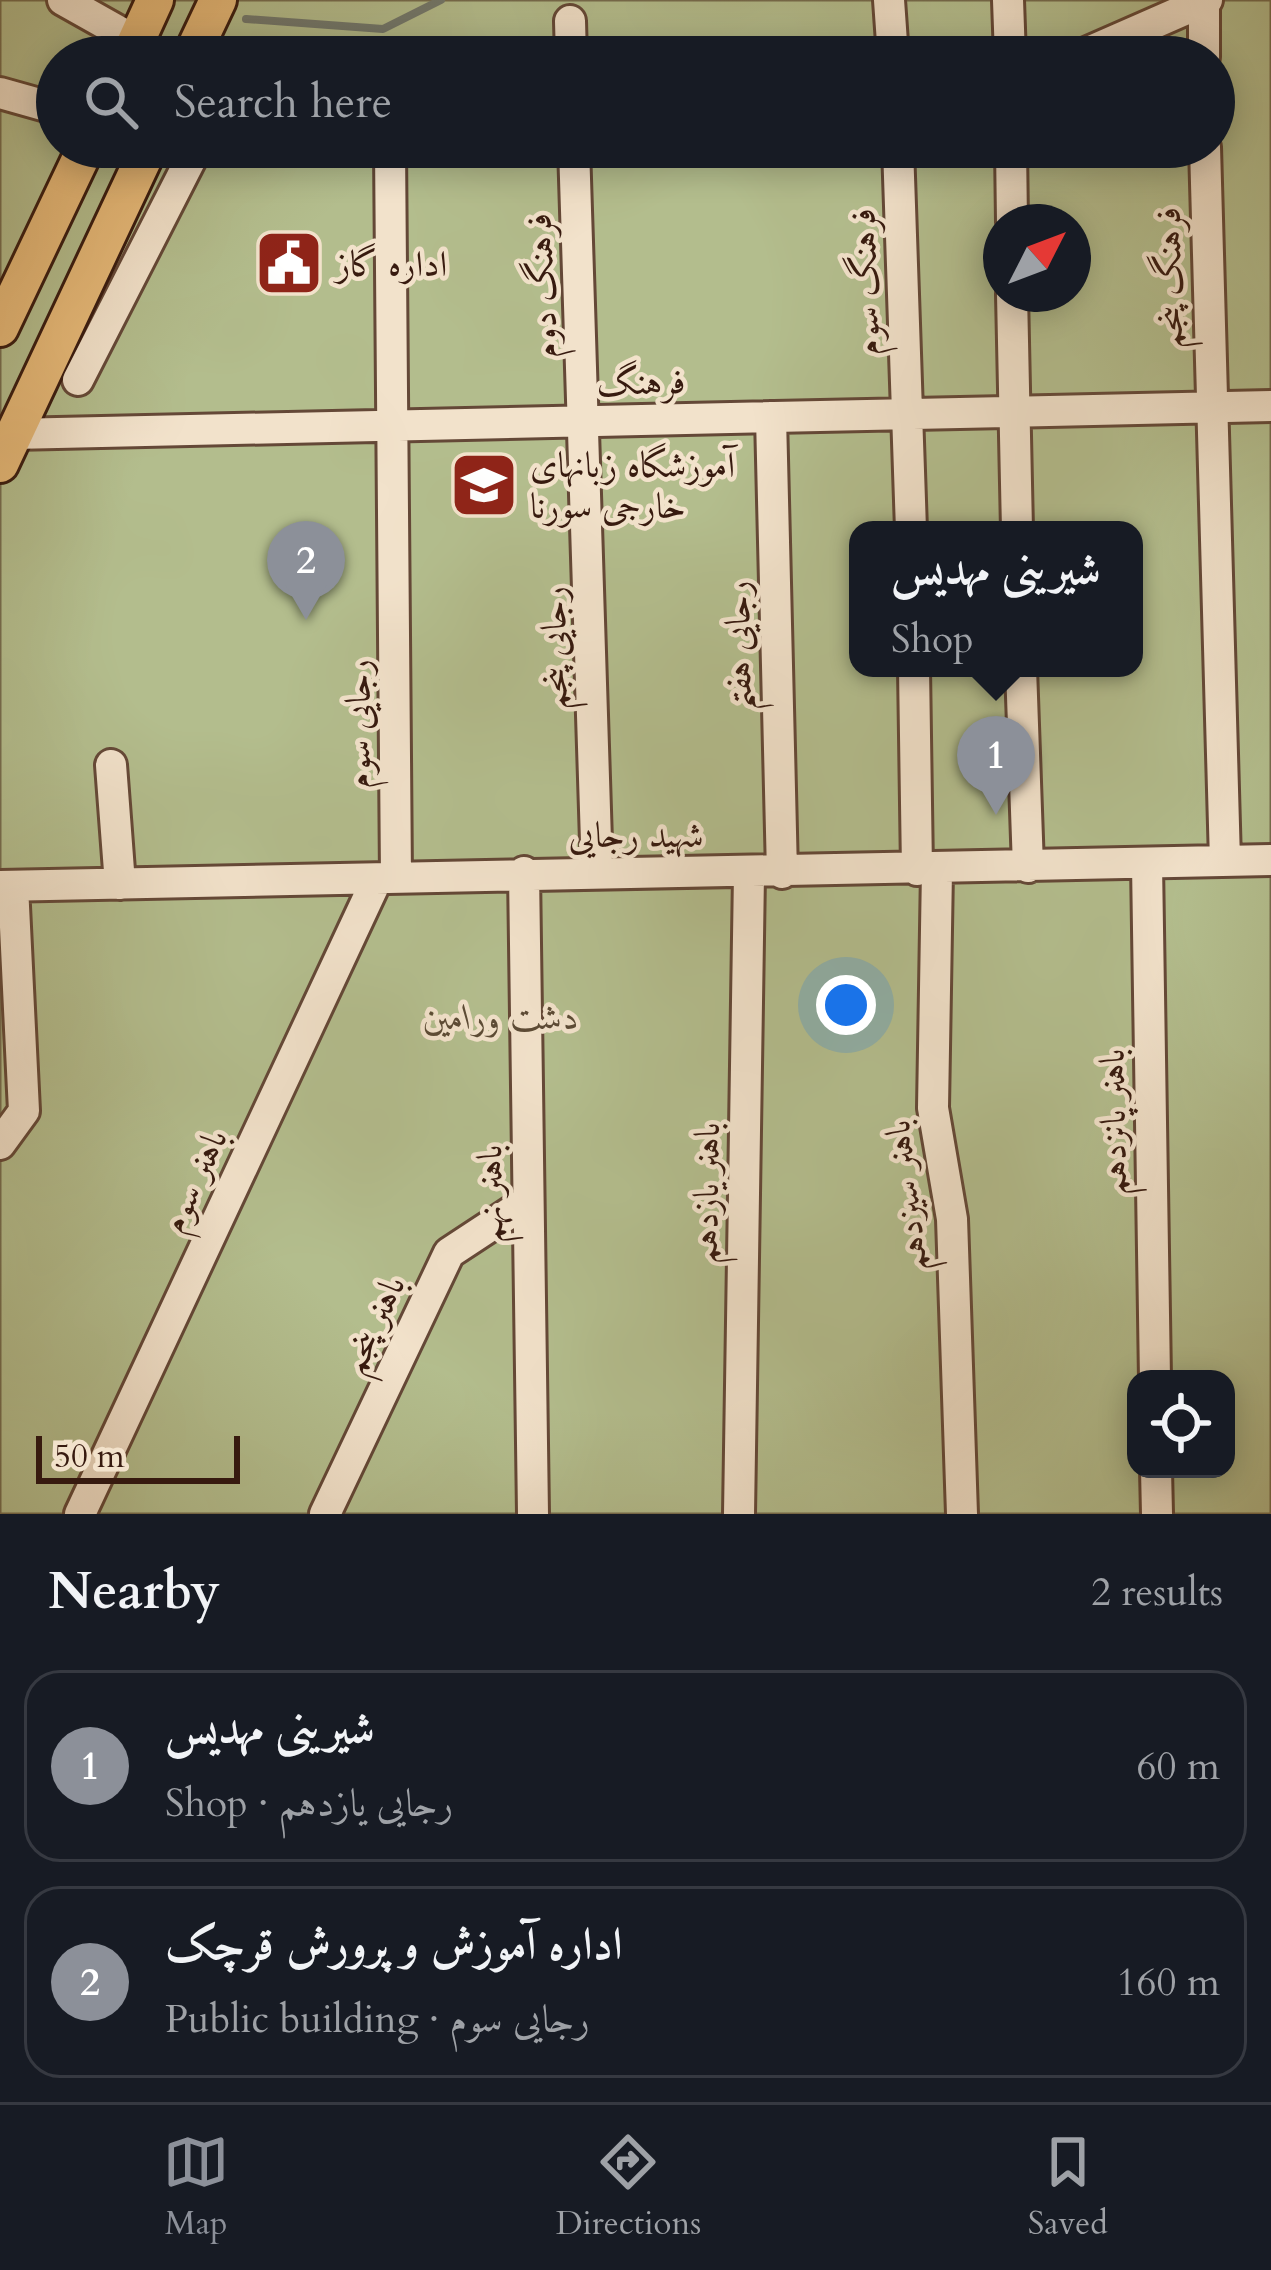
<!DOCTYPE html>
<meta charset="utf-8">
<style>
:root{--surface:#171b24;--page:#242831;--text:#f1f3f6;--muted:#9ea1a6;--line:#363941;--accent:#8c9099}
body{margin:0;font-family:Cardo,Amiri,serif;background:var(--page);color:var(--text)}
.controls{position:absolute;right:36px;bottom:36px;display:grid;overflow:hidden;border-radius:24px;box-shadow:0 6px 30px #0003}
.controls button{width:108px;height:108px;display:grid;place-items:center;padding:0;border:0;border-bottom:3px solid var(--line);background:var(--surface);color:var(--text);font:60px sans-serif}
.compass{position:absolute;left:983px;top:204px;width:108px;height:108px;border-radius:50%;background:var(--surface);box-shadow:0 6px 30px #0003;rotate:48deg}
.scale{position:absolute;left:36px;bottom:30px;width:204px;box-sizing:border-box;padding-left:12px;border:6px solid #371a0f;border-top:0;font-size:33px;line-height:42px;white-space:nowrap;color:#371a0f;-webkit-text-stroke:9px #f2e2cb;paint-order:stroke}
.you{position:absolute;left:846px;top:1005px;width:42px;height:42px;margin:-30px;border:9px solid #fff;border-radius:50%;background:#1a73e8;box-shadow:0 0 0 18px #1a73e833}
.badge{display:grid;place-items:center;width:78px;height:78px;border-radius:50%;background:var(--accent);color:#fff;font-size:39px;font-weight:700}
.pin{position:absolute;translate:-50% -99px;filter:drop-shadow(0 3px 6px #0008)}
.pin::after{content:'';position:absolute;top:63px;width:42px;height:36px;background:inherit;clip-path:polygon(0 0,100% 0,50% 100%)}
.popup{position:absolute;left:849px;top:521px;width:294px;height:156px;box-sizing:border-box;display:grid;place-content:center;border-radius:24px;background:var(--surface);filter:drop-shadow(0 3px 9px #0005);font-size:39px;white-space:nowrap;color:var(--muted)}
.popup b{font-size:45px;color:var(--text)}
.popup::after{content:'';position:absolute;left:50%;top:100%;margin-left:-24px;border:24px solid transparent;border-top-color:var(--surface)}
.list{margin:0;padding:0;list-style:none}
h2{display:flex;justify-content:space-between;align-items:center;height:156px;margin:0;padding:0 48px;font-size:51px}
h2 small{font-size:39px;font-weight:400;color:var(--muted)}
.list li{display:grid;grid-template-columns:78px 1fr auto;gap:36px;align-items:center;box-sizing:border-box;height:192px;margin:0 24px 24px;padding:0 24px;border:3px solid var(--line);border-radius:36px}
.list b{display:block;font-size:45px;white-space:nowrap}
.list p{margin:0;font-size:39px;white-space:nowrap;color:var(--muted)}
.list em{font-size:39px;font-style:normal;color:var(--muted)}
.icon{flex:none;width:66px;height:66px;fill:none;stroke:currentColor;stroke-width:2;stroke-linecap:round;stroke-linejoin:round}
.map{position:relative;flex:none;width:1271px;height:1514px;overflow:hidden}
.search{position:absolute;background:var(--surface);box-shadow:0 6px 30px #0003;left:36px;right:36px;top:36px;height:132px;display:flex;align-items:center;gap:30px;box-sizing:border-box;padding:0 42px;border-radius:66px;color:var(--muted);font-size:45px}
.sheet{height:588px;background:var(--surface)}
nav{display:flex;justify-content:space-around;align-items:center;box-sizing:border-box;height:168px;border-top:3px solid var(--line);background:var(--surface);font-size:33px;color:var(--muted)}
nav a{display:grid;justify-items:center;gap:6px}
nav .on{color:var(--accent)}
.map>svg:first-child{display:block}
.green{fill:#b3bd8d;stroke:#756c4e;stroke-width:3;fill-rule:evenodd}
.lines{fill:none;stroke-linecap:round;stroke-linejoin:round}
.stream{stroke:#71786d;stroke-width:8}
.minor-casing{stroke:#644837;stroke-width:36}
.major-casing{stroke:#371a0f;stroke-width:42}
.minor{stroke:#f2e2cb;stroke-width:30}
.major{stroke:#e6b978;stroke-width:36}
.labels{text-anchor:middle;stroke-width:9;stroke-linejoin:round;paint-order:stroke}
.poi-label{font-size:36px;fill:#371a0f;stroke:#f2e2cb;text-anchor:start}
.street-label{font-size:36px;fill:#371a0f;stroke:#f2e2cb}
.park-label{font-size:36px;font-style:italic;fill:#5c4b35;stroke:#f2e2cb}
</style>
<div class="map">
<svg width="1271" height="1514" viewBox="0 0 1271 1514">
<rect width="100%" height="100%" fill="#ebd2af"/>
<filter id="stains"><feTurbulence type="fractalNoise" baseFrequency=".00167" numOctaves="4"/><feColorMatrix values="0 0 0 0 .2 0 0 0 0 .09 0 0 0 0 .02 0 0 0 .5 -.17"/></filter>
<radialGradient id="worn" r=".72"><stop offset=".6" stop-color="#630" stop-opacity="0"/><stop offset="1" stop-color="#630" stop-opacity=".3"/></radialGradient>
<path class="green" d="M0,0h1271v1514h-1271zM57,57h1157v90h-1157zM1001,222h72v72h-72zM858,530h276v138h-276zM1136,1379h90v90h-90z"/>
<g class="lines">
<path class="stream" d="M246,19l137,10 58,-29"/>
<defs>
<path id="minor" d="M63,0l73,41
M889,0l4,57
M1008,0l2,57
M1204,0v57
M570,21l1,36
M1077,57l130,-57
M0,93l57,16
M390,147l6,731
M574,147l23,726
M898,147l13,383
M1011,147l1,75
M1205,147l20,714
M1012,294l5,236
M78,380l119,-233
M771,417l11,456
M13,434l1258,-28
M914,668l3,202
M1021,668l7,199
M111,765l9,119
M1147,864l8,515
M937,870l-4,238 19,111 10,295
M524,872l9,642
M0,886l1271,-26
M0,1144l24,-33 -11,-225
M1156,1469l1,45
M80,1514l297,-635
M325,1514l124,-261 79,-52
M739,1514l10,-640"/>
<path id="major" d="M129,57l26,-57
M191,57l27,-57
M0,328l86,-181
M0,464l149,-317"/>
</defs>
<use href="#minor" class="minor-casing"/>
<use href="#major" class="major-casing"/>
<use href="#minor" class="minor"/>
<use href="#major" class="major"/>
</g>
<defs>
<symbol id="civic-square" viewBox="-11 -11 22 22"><rect x="-9" y="-9" width="18" height="18" rx="4" fill="#8f2418" stroke="#f2e2cb"/><path d="M-.6-6.5H3V-4.5H.6V-3L4-1V1h2V6H-6V1h2V-1L-.6-3ZM-1.2 2.5V6h2.4V2.5Z" fill="#fff"/></symbol>
<symbol id="school-square" viewBox="-11 -11 22 22"><rect x="-9" y="-9" width="18" height="18" rx="4" fill="#8f2418" stroke="#f2e2cb"/><path d="M0-5L7-2L0 1L-7-2ZM-4 1L0 2.5L4 1V4Q0 6-4 4Z" fill="#fff"/></symbol>
</defs>
<g fill-rule="evenodd">
<use href="#civic-square" x="251" y="225" width="76" height="76"/>
<use href="#school-square" x="446" y="447" width="76" height="76"/>
</g>
<g class="labels">
<g class="poi-label">
<text x="336" y="276">اداره گاز</text>
<text x="530" y="477">آموزشگاه زبانهای<tspan x="530" dy="41">خارجی سورنا</tspan></text>
</g>
<g class="street-label">
<text transform="translate(1168 278) rotate(-91)" y="13">فرهنگ پنجم</text>
<text transform="translate(864 282) rotate(-92)" y="13">فرهنگ سوم</text>
<text transform="translate(541 286) rotate(-93)" y="13">فرهنگ دوم</text>
<text transform="translate(641 381) rotate(-1)" y="13">فرهنگ</text>
<text transform="translate(737 646) rotate(-91)" y="13">رجایی هفتم</text>
<text transform="translate(553 648) rotate(-91)" y="13">رجایی پنجم</text>
<text transform="translate(357 724) rotate(-90)" y="13">رجایی سوم</text>
<text x="636" y="847">شهید رجایی</text>
<text transform="translate(1112 1122) rotate(-91)" y="13">باهنر پانزدهم</text>
<text transform="translate(193 1180) rotate(-65)" y="13">باهنر سوم</text>
<text transform="translate(705 1193) rotate(-89)" y="13">باهنر یازدهم</text>
<text transform="translate(489 1194) rotate(-91)" y="13">باهنر نهم</text>
<text transform="translate(905 1196) rotate(-97)" y="13">باهنر سیزدهم</text>
<text transform="translate(372 1324) rotate(-65)" y="13">باهنر پنجم</text>
</g>
<g class="park-label">
<text x="501" y="1029">دشت ورامین</text>
</g>
</g>
<rect width="100%" height="100%" filter="url(#stains)"/>
<rect width="100%" height="100%" fill="url(#worn)"/>
</svg>
<div class="controls">
<button><svg class="icon" aria-label="locate" viewBox="0 0 24 24"><circle cx="12" cy="12" r="6"/><path d="M12 2v4M12 18v4M2 12h4M18 12h4"/></svg></button>
</div>
<svg class="compass" viewBox="-18 -18 36 36"><path d="M0-13l5 13h-10z" fill="#e53935"/><path d="M0 13l5-13h-10z" fill="#9ea1a6"/></svg>
<div class="scale">50 m</div>
<div class="you"></div>
<div class="pin badge" style="left:996px;top:815px">1</div>
<div class="popup"><b>شیرینی مهدیس</b>Shop</div>
<div class="pin badge" style="left:306px;top:620px">2</div>
<div class="search"><svg class="icon" aria-label="search" viewBox="0 0 24 24"><circle cx="10" cy="10" r="6"/><path d="M15 15l6 6"/></svg>Search here</div>
</div>
<section class="sheet">
<h2>Nearby<small>2 results</small></h2>
<ul class="list">
<li><span class="badge">1</span><div><b>شیرینی مهدیس</b><p>Shop · رجایی یازدهم</p></div><em>60 m</em></li>
<li><span class="badge">2</span><div><b>اداره آموزش و پرورش قرچک</b><p>Public building · رجایی سوم</p></div><em>160 m</em></li>
</ul>
</section>
<nav>
<a class="on"><svg class="icon" aria-label="map" viewBox="0 0 24 24"><path d="M3 6l6-2 6 2 6-2v14l-6 2-6-2-6 2zM9 4v14M15 6v14"/></svg>Map</a>
<a><svg class="icon" aria-label="directions" viewBox="0 0 24 24"><path d="M12 3l9 9-9 9-9-9zM9 14v-3h6M13 9l2 2-2 2"/></svg>Directions</a>
<a><svg class="icon" aria-label="saved" viewBox="0 0 24 24"><path d="M7 4h10v16l-5-4-5 4z"/></svg>Saved</a>
</nav>
